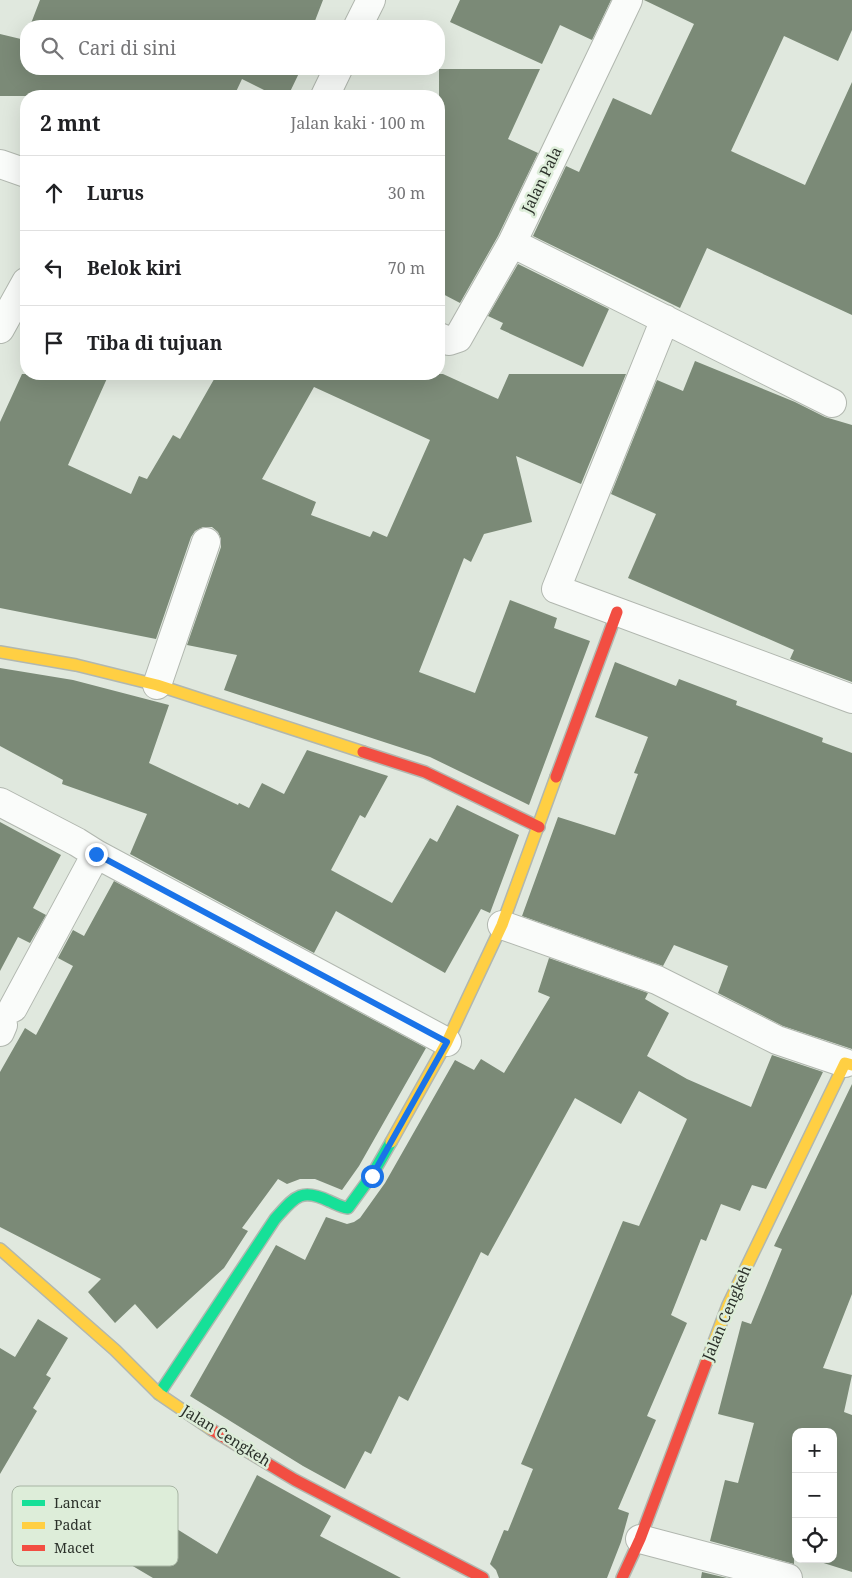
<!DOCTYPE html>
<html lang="id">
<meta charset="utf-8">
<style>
:root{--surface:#fff;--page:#f6f6f6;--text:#202124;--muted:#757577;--line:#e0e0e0}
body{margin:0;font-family:"Noto Serif",serif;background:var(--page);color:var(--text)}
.controls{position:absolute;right:15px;bottom:15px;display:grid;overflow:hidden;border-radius:10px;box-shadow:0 5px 20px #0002}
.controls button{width:45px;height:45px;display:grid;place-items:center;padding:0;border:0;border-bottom:1px solid var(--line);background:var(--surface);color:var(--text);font:25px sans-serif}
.stop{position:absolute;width:15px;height:15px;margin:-11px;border:4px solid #1a73e8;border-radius:50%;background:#fff}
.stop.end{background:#1a73e8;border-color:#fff;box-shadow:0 1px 5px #0008}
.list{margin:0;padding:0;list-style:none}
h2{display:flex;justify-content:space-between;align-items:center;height:65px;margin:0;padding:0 20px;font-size:21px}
h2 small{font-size:16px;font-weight:400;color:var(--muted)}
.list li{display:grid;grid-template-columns:32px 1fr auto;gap:15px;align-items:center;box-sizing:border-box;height:75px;padding:0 20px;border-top:1px solid var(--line)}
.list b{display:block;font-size:19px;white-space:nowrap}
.list em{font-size:16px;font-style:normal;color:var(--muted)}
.icon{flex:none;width:28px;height:28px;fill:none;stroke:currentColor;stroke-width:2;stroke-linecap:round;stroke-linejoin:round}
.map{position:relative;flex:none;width:852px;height:1578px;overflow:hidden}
.search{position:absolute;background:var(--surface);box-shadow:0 5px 20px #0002;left:20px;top:20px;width:425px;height:55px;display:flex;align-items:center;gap:12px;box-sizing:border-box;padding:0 18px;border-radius:20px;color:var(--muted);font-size:19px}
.panel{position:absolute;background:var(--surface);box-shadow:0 5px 20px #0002;left:20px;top:90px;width:425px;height:290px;border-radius:20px}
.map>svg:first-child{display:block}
.building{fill:#7b8a77;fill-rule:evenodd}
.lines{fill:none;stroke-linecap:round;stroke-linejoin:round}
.street-casing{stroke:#b1b7af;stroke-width:30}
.fast-casing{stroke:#b1b7af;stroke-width:14}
.slow-casing{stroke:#b1b7af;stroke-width:14}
.jam-casing{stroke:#b1b7af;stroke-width:14}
.street{stroke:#fafcfa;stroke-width:28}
.fast{stroke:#16e098;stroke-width:11}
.slow{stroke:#ffcf43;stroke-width:11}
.jam{stroke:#f24e42;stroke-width:11}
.route{stroke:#1a73e8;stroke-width:6}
.labels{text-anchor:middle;stroke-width:5;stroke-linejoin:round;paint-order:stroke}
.street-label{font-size:15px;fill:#2b312a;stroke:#ddedd9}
.key{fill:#ddedd9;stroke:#a8b5a4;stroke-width:1}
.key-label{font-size:14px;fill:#2b312a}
</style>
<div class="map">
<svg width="852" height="1578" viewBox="0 0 852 1578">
<rect width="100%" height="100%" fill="#e0e8de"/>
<path class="building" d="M40,0h283l-10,26h-283z
M460,0h151l-19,40 -32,-15 -18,39 -92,-42z
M644,0h208v30l-14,31 -54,-25 -53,115 74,34 47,-103v233l-145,-67 -27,60 -147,-72 33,-70 13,6 34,-74 38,17 43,-91z
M0,34l25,6 1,-4v33h275l-13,27h-12l-34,-17 -8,17h-234z
M439,69h101l-32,70 30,14 -40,83 -38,67 -21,-11z
M518,264l91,45 -26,58 -83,-38 3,-6 -15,-7z
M695,361l100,41 30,15 27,8v257l-62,-23 4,-9 -166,-72 28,-64 -45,-20 46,-114 26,11z
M22,374h87l-41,91 63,29 8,-18 8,3 26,-44 7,4 37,-65h226l55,25 11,-25h117l-45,110 -65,-28 16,66 -48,12 -13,28 -7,-4 -45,114 56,21 35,-93 47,18 -3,10 36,13 -61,164 -99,-48 -206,-67 13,-35 -50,-10 34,-98v-8l-3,-7 -6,-5h-9l-8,4 -4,6 -35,102 -156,-31v-186zM314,387l116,53 -43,97 -14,-6 -3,6 -59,-22 5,-13 -54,-23z
M615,662l61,24 3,-7 58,22 -1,4 87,33 -1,4 30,11v296l-69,-23 -65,-33 10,-27 -54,-21 -11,21 -141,-50 36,-99 57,18 23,-61 -4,-1 14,-36 -53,-20z
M0,668l73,12 96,25 -20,58 89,42 1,-2 10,5 13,-25 22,11 23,-44 81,26 -23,42 -5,-3 -29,55 61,33 38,-65 7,4 20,-37 62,30 -29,78 -9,-4 -36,64 -109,-62 -22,42 -184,-99 17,-40 -85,-30 1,-4 -63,-34z
M0,822l61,33 -28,53 13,7 -16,28 -12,-6 -18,34z
M114,881l312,167 -67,118 -17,24 -27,-11h-15l-13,5 -9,-5 -36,49 6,3 -24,37 -67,61 -22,-25 -20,19 -27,-31 13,-13 -101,-52v-155l25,-44 11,7 37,-69 -15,-8 15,-28 11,6z
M549,958l99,35 -3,6 24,14 -22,43 40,23 64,28 21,-52 51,17 -57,117 -14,-4 -12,26 -19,-7 -15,37 -5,-2 -30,76 16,8 -40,93 9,4 -38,89 11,4 -8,29 -14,36h-108l-3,-8 -6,-6 14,-34 4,1 25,-62 -12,-5 102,-243 16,5 48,-107 -48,-28 -18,33 -46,-26 -87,158 -7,-4 -73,149 -9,-5 -28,58 -6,-3 -20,38 -42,-23 -113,-70 86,-151 29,15 21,-43 21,7 7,-2 6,-4 25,-35 70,-123 19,10 7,-11 23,14 46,-76 -12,-5z
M852,1084v210l-29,74 29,7 -8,37 8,3v157l-41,-13h22v-127h-37l-2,132 -84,-23 15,-61 13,3 16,-60 -36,-9 24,-93 9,3 31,-75 -8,-3z
M38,1319l30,19 -22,37 5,3 -18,30 4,3 -37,63v-126l15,9z
M257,1475l74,41 -11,20 81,42h-248l-44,-26 28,-46 10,6 1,-1 69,43z
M702,1572l25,6h-26z"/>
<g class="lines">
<defs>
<path id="street" d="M358,26l13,-26
M325,96l13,-27
M0,164l26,9
M512,243l320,160
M665,319l-109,270 296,110
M0,329l26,-47
M439,337l10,4 9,-3 54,-95 116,-243
M157,685l49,-143
M0,802l77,40 19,12 -83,154
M96,854l351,188
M502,925l155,55 120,60 68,23
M0,1032l3,-7
M640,1539l148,39"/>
<path id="fast" d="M159,1394l116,-175c19,-21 25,-32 54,-18 7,3 12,6 19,7l24,-33 19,-33"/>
<path id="slow" d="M0,652l76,13 81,20 206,67
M391,1142l56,-100 55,-117 54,-148
M0,1249l115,101 44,44 53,36
M706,1363l22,-58 117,-242 7,2"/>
<path id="jam" d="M363,752l62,20 114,55
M556,777l61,-165
M212,1430l83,50 188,98
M622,1578l18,-39 66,-176"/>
</defs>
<use href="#street" class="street-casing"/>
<use href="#fast" class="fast-casing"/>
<use href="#slow" class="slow-casing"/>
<use href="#jam" class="jam-casing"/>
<use href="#street" class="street"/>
<use href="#fast" class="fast"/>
<use href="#slow" class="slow"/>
<use href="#jam" class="jam"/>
</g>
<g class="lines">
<path class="route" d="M96,854l351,188 -75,134"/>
</g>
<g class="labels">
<g class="street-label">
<text transform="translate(542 180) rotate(-64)" y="5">Jalan Pala</text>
<text transform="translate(727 1313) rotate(-67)" y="5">Jalan Cengkeh</text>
<text transform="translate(226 1436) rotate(32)" y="5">Jalan Cengkeh</text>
</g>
</g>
<rect x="12" y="1486" width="166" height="80" rx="8" class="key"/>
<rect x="22" y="1500" width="23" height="6" fill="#16e098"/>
<rect x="22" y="1522" width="23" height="7" fill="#ffcf43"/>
<rect x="22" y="1545" width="23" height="6" fill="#f24e42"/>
<g class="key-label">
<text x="54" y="1508">Lancar</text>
<text x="54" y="1530">Padat</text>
<text x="54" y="1553">Macet</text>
</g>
</svg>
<div class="controls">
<button>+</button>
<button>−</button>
<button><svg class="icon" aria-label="locate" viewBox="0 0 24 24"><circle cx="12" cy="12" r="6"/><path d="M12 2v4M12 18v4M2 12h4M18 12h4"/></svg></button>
</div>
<div class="stop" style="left:372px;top:1176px"></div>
<div class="stop end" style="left:96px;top:854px"></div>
<div class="search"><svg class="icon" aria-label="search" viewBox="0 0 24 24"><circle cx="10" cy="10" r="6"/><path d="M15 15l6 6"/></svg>Cari di sini</div>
<section class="panel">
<h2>2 mnt<small>Jalan kaki · 100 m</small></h2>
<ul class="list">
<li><svg class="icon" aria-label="ahead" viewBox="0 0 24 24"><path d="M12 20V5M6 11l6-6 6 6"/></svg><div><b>Lurus</b></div><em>30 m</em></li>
<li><svg class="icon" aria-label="left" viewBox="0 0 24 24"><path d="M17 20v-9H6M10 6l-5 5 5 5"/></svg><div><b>Belok kiri</b></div><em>70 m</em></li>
<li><svg class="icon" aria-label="arrive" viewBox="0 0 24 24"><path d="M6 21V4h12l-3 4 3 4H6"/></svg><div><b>Tiba di tujuan</b></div></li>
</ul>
</section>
</div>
